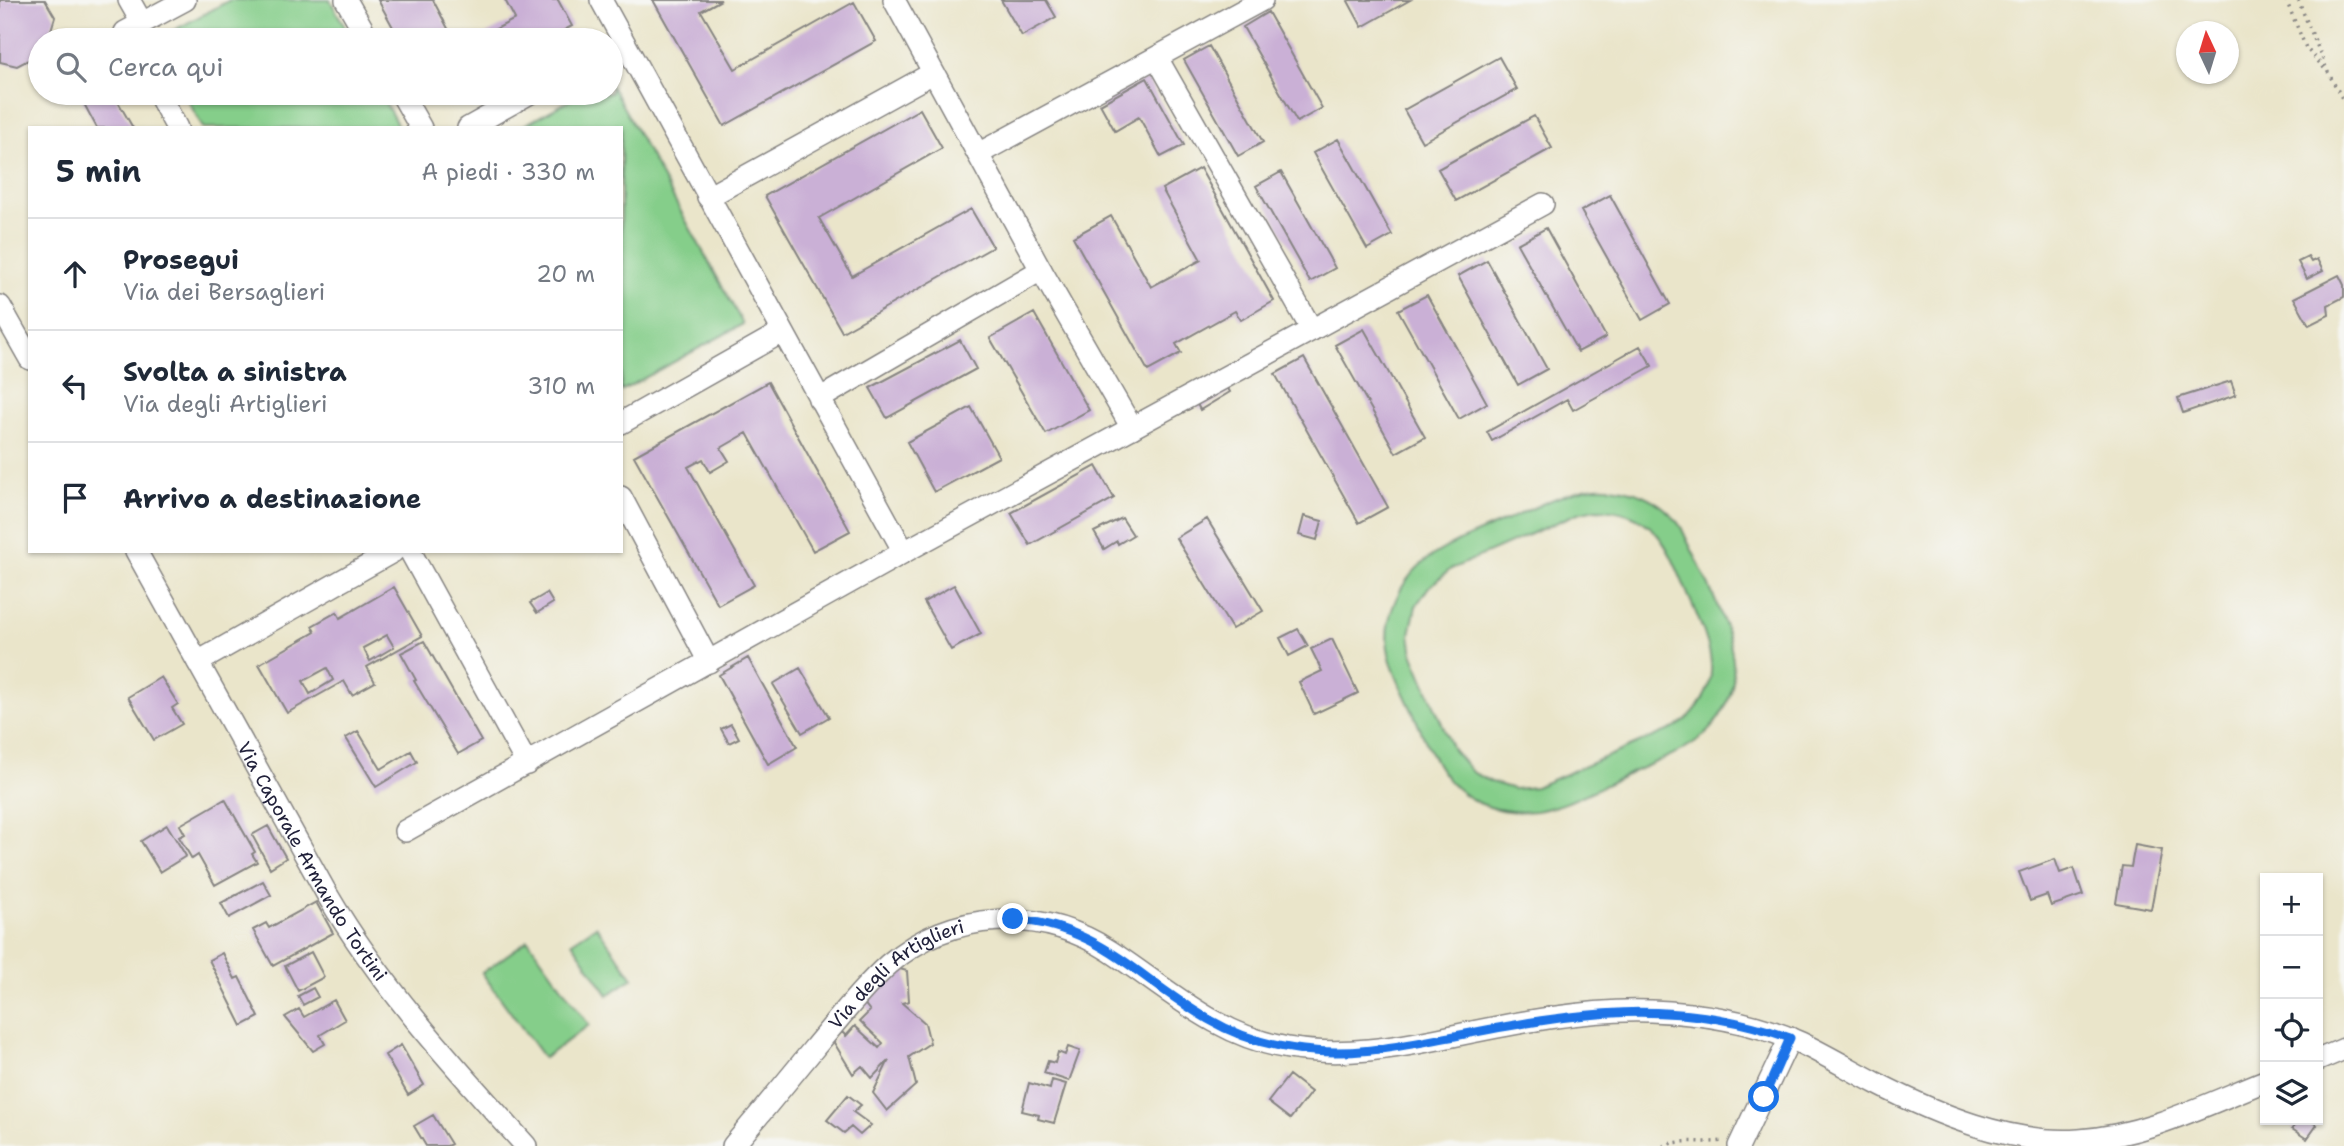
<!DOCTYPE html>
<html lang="it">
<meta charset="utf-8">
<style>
:root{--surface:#fff;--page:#f2f2f3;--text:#1f2937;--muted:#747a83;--line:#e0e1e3}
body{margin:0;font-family:"Shantell Sans",sans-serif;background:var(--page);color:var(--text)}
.controls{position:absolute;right:21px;bottom:21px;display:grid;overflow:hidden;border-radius:0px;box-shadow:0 2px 5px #0004}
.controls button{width:63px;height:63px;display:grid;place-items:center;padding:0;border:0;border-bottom:2px solid var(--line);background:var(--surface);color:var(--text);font:35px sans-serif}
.compass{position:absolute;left:2176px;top:21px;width:63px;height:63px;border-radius:50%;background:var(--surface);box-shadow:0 2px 5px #0004;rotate:356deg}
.stop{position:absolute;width:21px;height:21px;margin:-16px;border:5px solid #1a73e8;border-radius:50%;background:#fff}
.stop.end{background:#1a73e8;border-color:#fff;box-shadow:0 2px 7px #0008}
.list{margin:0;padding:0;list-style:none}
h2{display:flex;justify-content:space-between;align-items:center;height:91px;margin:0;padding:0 28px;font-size:30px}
h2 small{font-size:23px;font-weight:400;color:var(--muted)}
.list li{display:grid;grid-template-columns:46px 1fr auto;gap:21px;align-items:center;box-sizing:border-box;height:112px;padding:0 28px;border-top:2px solid var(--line)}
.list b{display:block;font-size:26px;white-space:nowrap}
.list p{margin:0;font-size:23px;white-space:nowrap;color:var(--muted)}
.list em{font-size:23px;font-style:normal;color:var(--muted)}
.icon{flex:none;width:38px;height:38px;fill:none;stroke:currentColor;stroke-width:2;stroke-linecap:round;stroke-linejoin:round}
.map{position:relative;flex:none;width:2344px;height:1146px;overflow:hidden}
.search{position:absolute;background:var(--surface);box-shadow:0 2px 5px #0004;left:28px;top:28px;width:595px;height:77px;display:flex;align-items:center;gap:18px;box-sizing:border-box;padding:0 24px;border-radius:38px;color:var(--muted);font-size:26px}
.panel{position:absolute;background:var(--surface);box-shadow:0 2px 5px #0004;left:28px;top:126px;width:595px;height:427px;border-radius:0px}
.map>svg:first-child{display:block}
.green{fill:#85ce8a;stroke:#547862;stroke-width:2;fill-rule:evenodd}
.building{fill:#cab0d6;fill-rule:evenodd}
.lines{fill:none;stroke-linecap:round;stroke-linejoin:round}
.minor-casing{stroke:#868482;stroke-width:24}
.path{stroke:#868482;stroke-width:3.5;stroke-dasharray:2 5;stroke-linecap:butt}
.minor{stroke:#fff;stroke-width:21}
.route{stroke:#1a73e8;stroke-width:9}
.labels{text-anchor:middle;stroke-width:7;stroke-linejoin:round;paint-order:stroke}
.street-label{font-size:19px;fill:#22223b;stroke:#f6f6f2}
</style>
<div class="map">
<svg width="2344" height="1146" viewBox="0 0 2344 1146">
<rect width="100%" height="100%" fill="#f6f6f2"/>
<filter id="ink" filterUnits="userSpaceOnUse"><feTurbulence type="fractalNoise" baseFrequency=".0143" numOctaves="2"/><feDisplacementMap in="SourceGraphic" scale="14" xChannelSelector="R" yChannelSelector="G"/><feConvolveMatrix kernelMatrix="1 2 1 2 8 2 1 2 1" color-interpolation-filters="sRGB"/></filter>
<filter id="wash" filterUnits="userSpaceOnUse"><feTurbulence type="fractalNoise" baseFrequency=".00686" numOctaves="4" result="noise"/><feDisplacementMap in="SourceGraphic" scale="28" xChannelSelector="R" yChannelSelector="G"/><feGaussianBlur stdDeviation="1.57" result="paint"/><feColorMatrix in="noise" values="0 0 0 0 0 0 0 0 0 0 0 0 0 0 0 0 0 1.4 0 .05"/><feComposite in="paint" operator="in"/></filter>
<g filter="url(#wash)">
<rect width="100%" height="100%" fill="#eae5ca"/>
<path class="green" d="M230,0h100l22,40h-196z
M611,85l132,239 -122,67v-263h-102l64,-35h28z
M184,93h196l19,35h-196z
M1594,487c35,-2 68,11 87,40 19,42 58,109 52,154 -3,22 -13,39 -29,54 -21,18 -50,27 -75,39 -30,13 -61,32 -93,37 -19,2 -39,0 -57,-8 -37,-17 -49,-51 -64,-86 -10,-22 -23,-45 -27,-69 -2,-14 0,-28 5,-41 18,-51 58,-62 103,-82 32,-14 64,-32 98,-38zM1595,509c62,0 73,39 94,88 22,50 41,90 -12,130l-142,60 -21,2 -23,-7 -19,-10 -19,-22 -40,-95 -3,-21 6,-28 12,-18 23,-19 127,-56z
M596,926l37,52 -25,17 -36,-53z
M528,940l61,85 -45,33 -62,-85z"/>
<g id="blocks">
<path class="building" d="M0,0h45l10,17 -7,23h-8v14l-23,12 -17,-4z
M378,0h55l21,40h-54z
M505,0h53l14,26 -26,14h-71l40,-21z
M653,0h68l-20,11 34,58 119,-67 22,39 -152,85z
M1001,0h45l10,17 -34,19z
M1350,0h60l-48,27 -14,-26z
M1268,12l54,96 -25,14 -54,-95z
M1209,46l54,96 -25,14 -54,-96z
M1499,57l18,32 -95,53 -18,-32z
M1147,78l37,67 -23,12 -22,-40 -24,14 -15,-27z
M95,93h18l20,35h-36l-15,-28z
M920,109l22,39 -123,70 33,58 119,-67 22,38 -151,85 -77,-136z
M1534,116l18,32 -96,53 -18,-32z
M1338,139l54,96 -25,14 -54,-96z
M1200,168l74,133 -33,19 -6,-9 -59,33 5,9 -33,18 -75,-134 38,-21 40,71 50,-27 -39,-71z
M1281,172l54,96 -25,14 -54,-96z
M1610,195l60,109 -28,16 -61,-109z
M1546,228l60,109 -28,15 -61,-108z
M2308,257l3,5 6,-3 6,12 -16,8 -9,-17z
M1487,260l60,109 -29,16 -60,-109z
M2339,275l5,10v12l-16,8 1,10 -20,10 -15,-27z
M1427,295l60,108 -28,16 -61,-109z
M1034,313l55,97 -43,24 -56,-96z
M1364,329l61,108 -29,16 -61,-108z
M960,340l16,29 -89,49 -17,-30z
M1640,346l12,20 -79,44 -6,-11 -75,42 -5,-9z
M1304,358l84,149 -29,16 -84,-149z
M2231,381l5,14 -53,18 -5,-15z
M768,382l82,149 -37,20 -66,-118 -26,15 8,13 -19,11 -7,-13 -15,8 66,118 -36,20 -84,-149z
M1226,385l4,7 -30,18 -4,-8z
M971,407l28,50 -65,35 -27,-50z
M1096,466l18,32 -84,47 -19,-32z
M1304,516l18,5 -5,19 -18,-5z
M1122,518l11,17 -15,9 -1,-3 -13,8 -10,-17z
M1207,519l56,92 -31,18 -56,-91z
M954,585l27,49 -30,16 -27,-48z
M394,587l28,49 -55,31 8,15 -23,13 -8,-14 -57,32 -28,-49 56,-32 -3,-6 25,-14 3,6zM387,635l7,12 -24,14 -7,-13zM327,668l6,12 -23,14 -7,-13z
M547,593l6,10 -16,10 -7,-10z
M1298,629l10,17 -19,10 -9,-18z
M1332,639l26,54 -44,21 -15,-32 23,-11 -11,-22z
M424,641l57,100 -23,13 -44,-73 2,-1 -15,-27z
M748,658l49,89 -29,17 -49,-89z
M800,668l29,49 -27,16 -29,-49z
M161,677l17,27 -6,4 10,16 -28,16 -26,-43z
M731,724l8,14 -10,5 -8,-14z
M358,731l23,38 30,-18 6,11 -41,25 -30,-49z
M225,799l30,53 -3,2 5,8 -42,23 -17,-30 -6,4 -13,-22 6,-3 -5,-9z
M167,825l19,31 -26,16 -19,-31z
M268,826l18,32 -16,10 -18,-33z
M2135,845l27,5 -11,59 -35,-6 6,-37 9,1z
M2055,859l5,14 14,-5 9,27 -32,11 -4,-11 -17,6 -11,-29z
M263,881l8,14 -42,23 -8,-15z
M316,902l17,31 -60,33 -20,-36 13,-7 3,5z
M311,952l13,25 -26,14 -13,-25z
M222,953l13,26 4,-2 20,40 -17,9 -33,-66z
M896,968l11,3 2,30 -7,2 23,20 5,20 -21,14 7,28 -29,26 -14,-18 16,-33 -17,18 -10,-12 -9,8 -20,-33 9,-9 4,4 9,-10 24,22 4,-5 -23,-22 10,-10 -6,-8z
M313,988l5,9 -15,8 -5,-9z
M334,1000l11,20 -25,15 5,9 -12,7 -28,-34 14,-8 5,8z
M401,1045l23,40 -16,10 -23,-40z
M1068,1047l12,4 -11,30 -25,-8 4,-12 7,2 3,-11 7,3z
M1289,1075l22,17 -21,27 -22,-17z
M1052,1080l14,4 -12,39 -16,-4 1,-4 -17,-4 7,-28 21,6z
M848,1095l13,10 -8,7 18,13 -11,10 -9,-8 -7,6 -17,-13z
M433,1115l18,29 -4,2h-21l-12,-20z
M2298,1120h11l8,5 -10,14 -15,-10z"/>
</g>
</g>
<g filter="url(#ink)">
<use href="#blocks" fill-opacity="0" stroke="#868482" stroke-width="2"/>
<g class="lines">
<defs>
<g id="minor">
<path d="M346,0l23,40"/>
<path d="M601,0l303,552"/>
<path d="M894,0l147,270 91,158"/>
<path d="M142,23l43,-23"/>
<path d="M129,40l-4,-8 17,-9 -13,-23"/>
<path d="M1157,58l155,272"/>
<path d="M158,93l19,35"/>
<path d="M401,93l20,35"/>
<path d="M468,128l62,-35"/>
<path d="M978,154l284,-154"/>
<path d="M708,197l225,-124"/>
<path d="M0,306l30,53"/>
<path d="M819,399l222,-129"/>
<path d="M621,423l161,-91"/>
<path d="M621,497l88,165"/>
<path id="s1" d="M136,551l192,345c54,92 127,171 198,250"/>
<path d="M410,551l117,213"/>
<path d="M198,662l196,-111"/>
<path d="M405,831l499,-279 639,-348"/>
<path d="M2318,1060l26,-11"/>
<path id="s2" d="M733,1146c28,-33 55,-66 82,-99 24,-28 46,-58 74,-83 63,-54 151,-58 221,-13 58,38 107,85 178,97 54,9 107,0 160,-11 63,-13 139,-29 203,-26 50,2 104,11 150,32 25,12 50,27 75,40 60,31 134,62 203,57 65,-4 126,-35 186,-59"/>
<path d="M1739,1146l51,-108"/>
</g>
</defs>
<use href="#minor" class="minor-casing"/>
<path class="path" d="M2286,0l20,48 18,20
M2298,0l30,72 16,30
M1663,1146c19,-8 40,-2 60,-5"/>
<use href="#minor" class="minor"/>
</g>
</g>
<g class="lines" filter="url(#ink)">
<path class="route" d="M1013,919c90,8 123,59 195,100 29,17 62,27 95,31 52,7 102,-5 152,-14 119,-23 218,-40 335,2l-26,59"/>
</g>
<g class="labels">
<g class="street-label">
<text dy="7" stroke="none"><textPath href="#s1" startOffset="357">Via Caporale Armando Tortini</textPath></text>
<text dy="7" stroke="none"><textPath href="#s2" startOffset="240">Via degli Artiglieri</textPath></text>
</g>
</g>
</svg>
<div class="controls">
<button>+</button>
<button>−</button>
<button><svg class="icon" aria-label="locate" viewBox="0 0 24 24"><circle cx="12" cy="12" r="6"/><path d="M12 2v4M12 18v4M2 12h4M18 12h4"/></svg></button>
<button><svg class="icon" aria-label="layers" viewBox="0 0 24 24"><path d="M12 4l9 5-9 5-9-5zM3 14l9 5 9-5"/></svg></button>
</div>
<svg class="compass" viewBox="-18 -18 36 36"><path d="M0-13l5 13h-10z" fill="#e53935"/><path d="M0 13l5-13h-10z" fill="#747a83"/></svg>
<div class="stop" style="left:1764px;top:1097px"></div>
<div class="stop end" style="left:1013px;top:919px"></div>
<div class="search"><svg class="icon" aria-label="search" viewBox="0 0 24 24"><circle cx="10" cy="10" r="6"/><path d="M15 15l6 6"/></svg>Cerca qui</div>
<section class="panel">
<h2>5 min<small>A piedi · 330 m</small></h2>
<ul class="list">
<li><svg class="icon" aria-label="ahead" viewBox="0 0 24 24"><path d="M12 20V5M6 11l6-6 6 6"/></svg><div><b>Prosegui</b><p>Via dei Bersaglieri</p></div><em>20 m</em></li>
<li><svg class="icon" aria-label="left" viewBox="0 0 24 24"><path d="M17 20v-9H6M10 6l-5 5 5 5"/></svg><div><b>Svolta a sinistra</b><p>Via degli Artiglieri</p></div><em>310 m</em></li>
<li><svg class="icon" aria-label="arrive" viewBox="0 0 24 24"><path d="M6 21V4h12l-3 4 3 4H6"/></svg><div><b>Arrivo a destinazione</b></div></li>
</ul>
</section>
</div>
